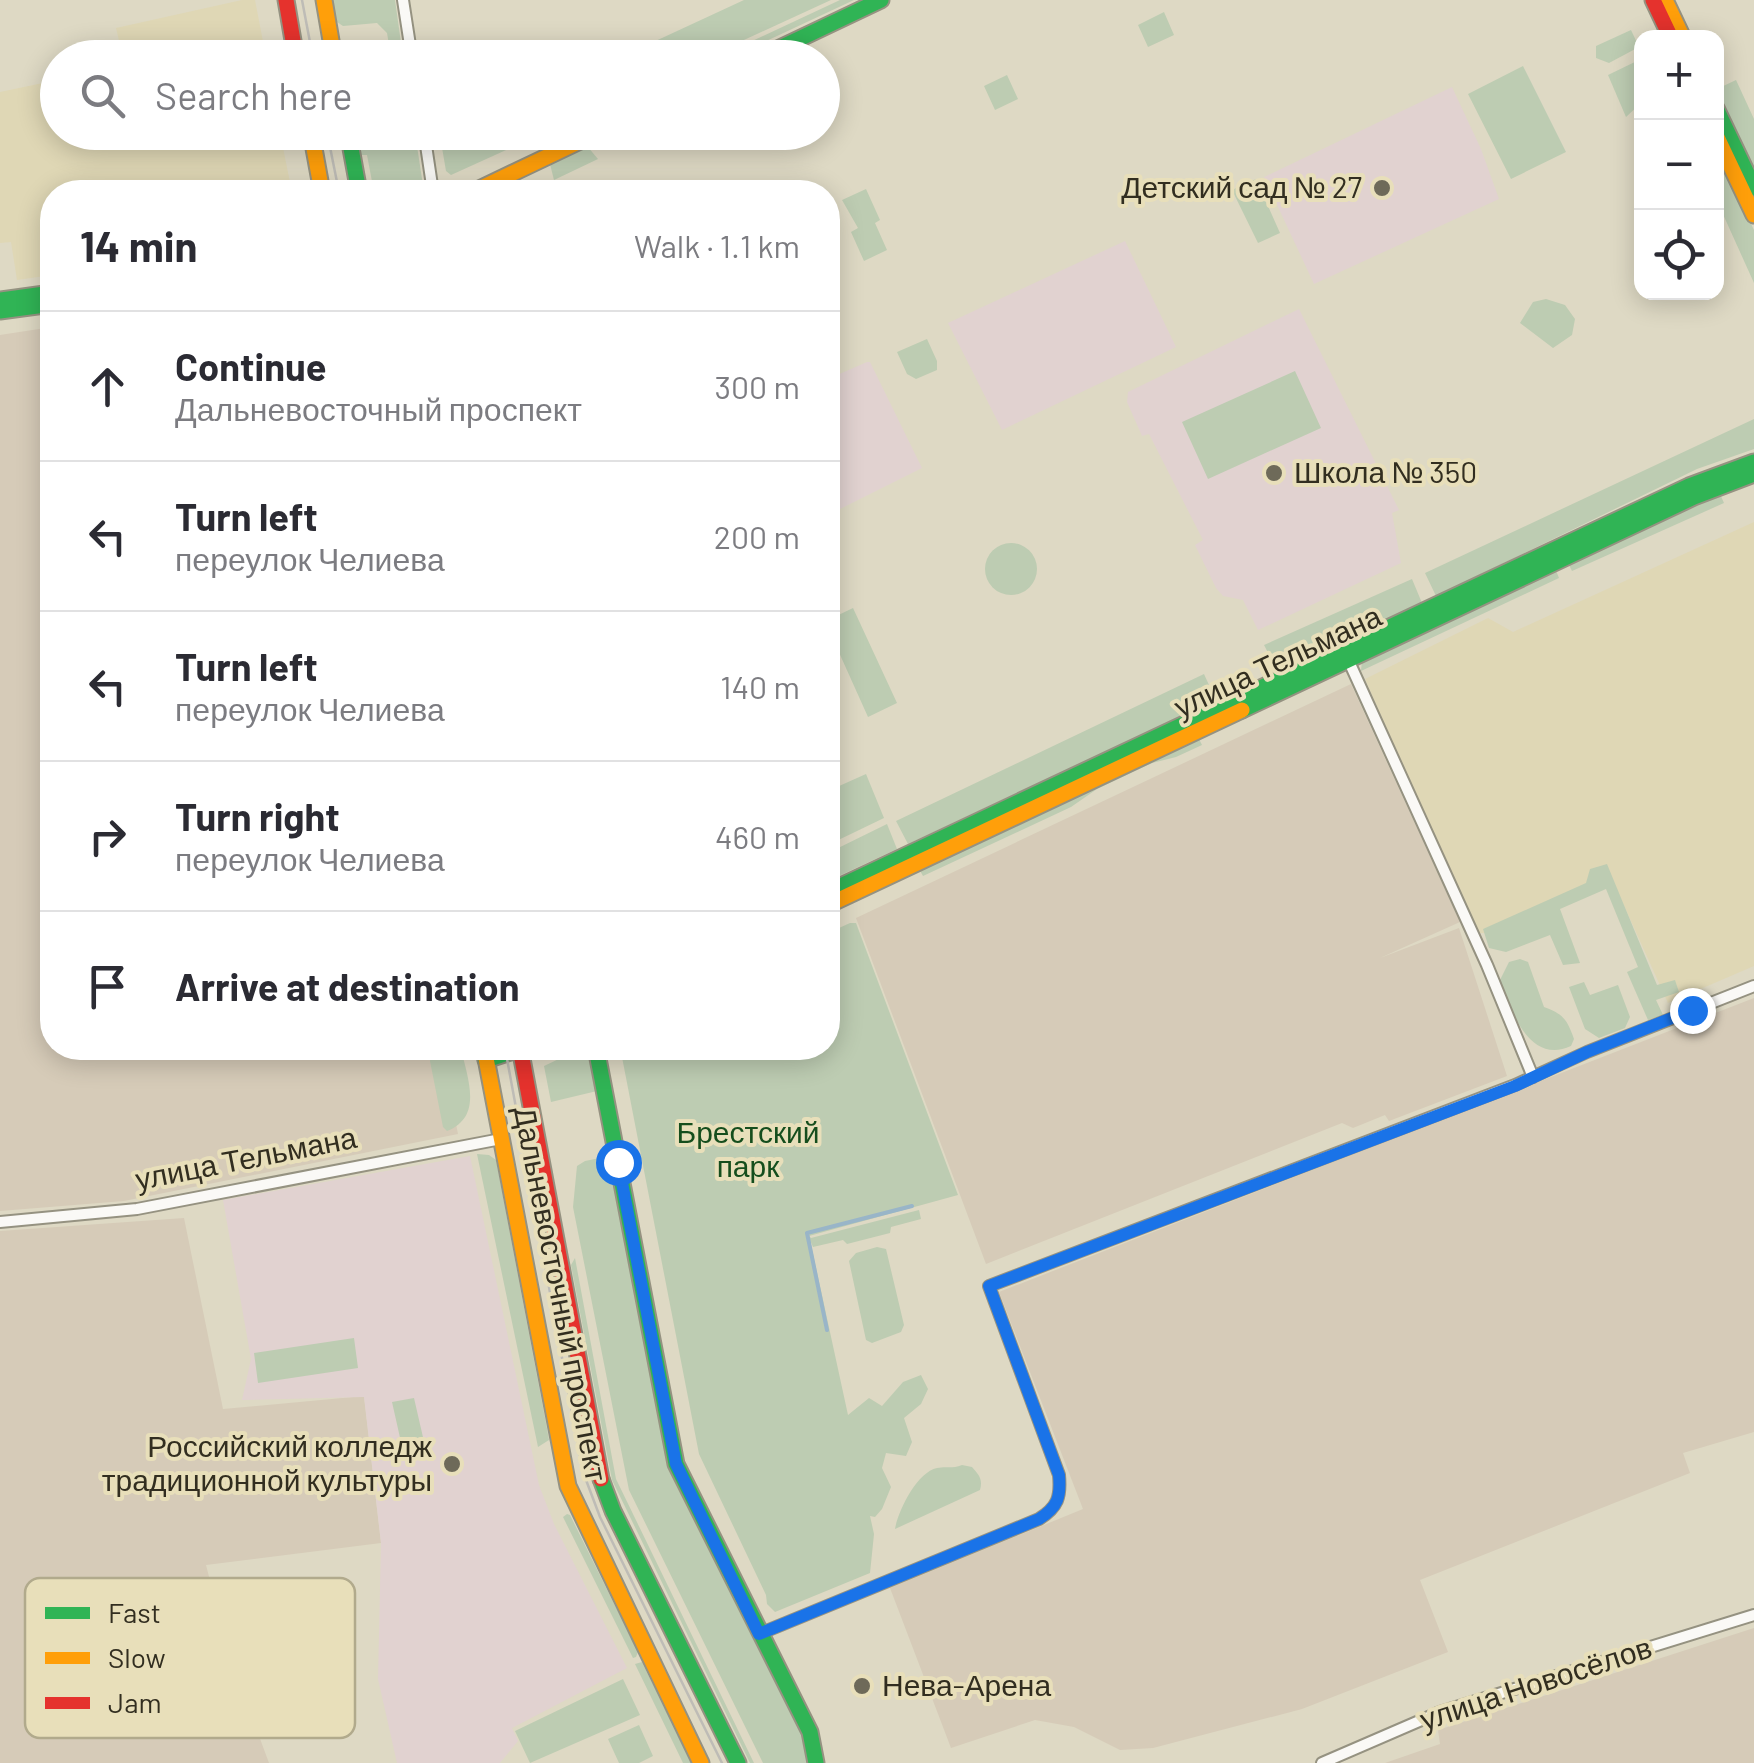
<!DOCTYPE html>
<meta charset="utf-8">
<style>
:root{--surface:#fff;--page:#f7f7f7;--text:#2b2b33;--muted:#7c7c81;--line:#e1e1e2}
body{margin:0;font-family:Barlow,sans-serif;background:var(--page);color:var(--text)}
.controls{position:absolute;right:30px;top:30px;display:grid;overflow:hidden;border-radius:20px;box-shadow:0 5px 25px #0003}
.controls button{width:90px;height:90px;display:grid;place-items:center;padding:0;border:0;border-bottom:2px solid var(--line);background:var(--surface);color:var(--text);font:50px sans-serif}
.stop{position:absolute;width:30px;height:30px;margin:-22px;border:8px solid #1a73e8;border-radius:50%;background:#fff}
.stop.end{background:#1a73e8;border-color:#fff;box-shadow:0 2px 10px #0008}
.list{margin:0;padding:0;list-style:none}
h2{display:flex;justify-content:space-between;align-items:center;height:130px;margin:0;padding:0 40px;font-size:42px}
h2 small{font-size:32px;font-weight:400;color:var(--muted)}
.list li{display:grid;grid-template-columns:65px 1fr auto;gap:30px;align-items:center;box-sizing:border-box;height:150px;padding:0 40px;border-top:2px solid var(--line)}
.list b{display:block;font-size:38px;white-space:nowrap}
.list p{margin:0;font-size:32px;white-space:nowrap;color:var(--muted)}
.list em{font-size:32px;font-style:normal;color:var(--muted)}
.icon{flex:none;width:55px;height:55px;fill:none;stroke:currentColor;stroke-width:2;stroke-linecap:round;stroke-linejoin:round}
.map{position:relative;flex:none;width:1754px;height:1763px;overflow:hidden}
.search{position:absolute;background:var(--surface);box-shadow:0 5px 25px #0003;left:40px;top:40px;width:800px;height:110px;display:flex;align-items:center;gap:25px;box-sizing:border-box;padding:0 35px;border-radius:55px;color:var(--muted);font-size:38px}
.panel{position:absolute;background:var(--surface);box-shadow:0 5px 25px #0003;left:40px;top:180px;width:800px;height:880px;border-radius:40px}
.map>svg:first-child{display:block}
.built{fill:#dfd7b5}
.industrial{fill:#d6cbb8}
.education{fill:#e1d2d0}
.green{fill:#bdccb2}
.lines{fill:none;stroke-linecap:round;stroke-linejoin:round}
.stream{stroke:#99b5c8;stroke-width:4}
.street-casing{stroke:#959281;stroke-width:14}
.fast-casing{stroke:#959281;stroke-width:19}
.slow-casing{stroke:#959281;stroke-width:19}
.jam-casing{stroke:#959281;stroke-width:19}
.street{stroke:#faf9f6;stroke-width:10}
.fast{stroke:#30b455;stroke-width:15}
.slow{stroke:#ff9f0a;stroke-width:15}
.jam{stroke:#e5322d;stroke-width:15}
.tram{stroke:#bebcb6;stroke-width:2.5}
.route{stroke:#1a73e8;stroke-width:12}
.poi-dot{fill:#6e6a59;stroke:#e8dfba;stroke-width:4}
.labels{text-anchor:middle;stroke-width:8;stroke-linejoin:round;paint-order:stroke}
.poi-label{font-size:30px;fill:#322e20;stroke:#e8dfba;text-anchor:end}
.street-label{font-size:30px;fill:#322e20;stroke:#e8dfba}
.park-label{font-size:30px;fill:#154e1d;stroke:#e8dfba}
.key{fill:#e8dfba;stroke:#b1aa8c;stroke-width:2.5}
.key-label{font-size:28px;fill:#322e20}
</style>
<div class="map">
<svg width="1754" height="1763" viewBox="0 0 1754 1763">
<rect width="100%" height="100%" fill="#ded9c4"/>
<path class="built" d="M242,0h13l11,57h-143l-7,-29z
M57,80l1,52 222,1 12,59h9h-249v83l-35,5 -6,-38 -11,1v-151z
M1754,522v444l-86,37 -56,-124 -126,54h-10l-111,-254 123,-61 25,14z"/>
<path class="industrial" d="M52,327v721h389l17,86 -334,67 -124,10v-876z
M1351,684l109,238 -80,36 79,-30 48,148 -118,45 -4,-6 -32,13 -11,-5 -356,141 -130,-346z
M1754,998v434l-71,21 7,20 -270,107 28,72 -146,57 -149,39 -33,2 -46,-23 -39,-7 -84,28 -61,-160 193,-79 -84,-217z
M184,1218l39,191 141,-13 17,147 -175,22 23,90 40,108h-269v-532z
M1754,1628v135h-369l55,-19 -2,-14z"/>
<path class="education" d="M1452,87l29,62 18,50 -185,85 -50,-107z
M1125,241l51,106 -174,83 -54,-107z
M1299,309l100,201 -7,3 9,50 -143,67 -15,-30 -20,-4 -7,-8 -21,-43 8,-5 -54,-106 -7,2 -15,-34 1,-10z
M867,362h3l52,106 -94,47v-136z
M470,1156l69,329 15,39 73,144 -115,60 6,13 -18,22h-103l-19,-84 3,-136 -17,-146 -122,3 9,-41 -28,-159z"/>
<path class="green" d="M332,0h63l8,57h-12l-4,-24 -10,-10 -34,3 -6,-4z
M744,0h87l-124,57h-86z
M840,0h14l-122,57h-14z
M1164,12l10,23 -26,12 -10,-22z
M1631,30l8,17 -30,16 -13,-5v-12z
M1641,59v44l-15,14 -18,-42z
M1523,66l43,86 -55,27 -43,-85z
M1007,75l11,24 -23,11 -11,-24z
M1736,80l18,39v49l-37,-79z
M357,133h10l2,5 46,-5 9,59h-50l-7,-37h-6z
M453,133v-1l91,1 -93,42 -5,-4 -6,-35z
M587,146l11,13 -44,21 -4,-16z
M1716,151l38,79v53l-37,-82z
M1256,179l24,54 -22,10 -26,-53z
M866,189l14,31 -5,3 12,27 -23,11 -13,-29 7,-4 -16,-28z
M1546,299l19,6 10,14 -3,16 -19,13 -33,-25 13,-21z
M927,339l10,22v9l-21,9 -9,-5 -10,-22z
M1295,371l26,57 -113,51 -26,-57z
M1754,419v30l-57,20 -261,127 -11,-23z
M1720,494l4,9 -152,68 -4,-8z
M985 569a26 26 0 1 1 52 0a26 26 0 1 1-52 0Z
M1555,568l4,10 -198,93 1,-11z
M1412,579l10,24 -145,67 -13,-25z
M853,608l44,95 -29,14 -40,-89v-8z
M1204,674l10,22 -10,5 1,4 -297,139 -12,-23z
M1198,737l4,8 -26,12 -24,6 -55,26 -26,18 -148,69 -4,-7z
M866,774l18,44 -56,27v-54z
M887,824l10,25 -69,32v-28z
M1607,864l50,121 18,-5 4,12 -23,8 7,15 -15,5 -21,-48 11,-5 -32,-78 -46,20 20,54 -17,2 -13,-30 -44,17 -17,-4 -6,-19 103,-46 4,-14z
M850,923h6l102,272 -149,41 2,2 108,-28 2,9 -30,8 -1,6 -43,11 -4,-4 -30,7 -3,-7 38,175 21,-17 13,8 21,-24 18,-7 7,14 -7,15 -17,14 8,24 -6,14 -20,-3 -4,15 9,19 -9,22 -7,8 -5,-1 4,18 -4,39 -95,39 -8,-8 -1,-9 -67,-141 -78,-402 2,-4h205v-115z
M1520,959l8,3 16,45c19,7 23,12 30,32l-3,7c-42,19 -60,-35 -71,-66l9,-18z
M1584,982l6,13 28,-10 12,32 -5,11 -26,10 -14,-9 -16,-42z
M433,1048h28c6,30 23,68 -14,83l-4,-4 -13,-66z
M582,1048h6l9,43 -46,11 -7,-36z
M477,1154l12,1 7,5 50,263 3,17 -11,7z
M600,1158l11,8 57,299 135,271 5,27h-45l-134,-273 -56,-283 4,-41 8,-5z
M877,1247l9,2 18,76 -3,7 -29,11 -6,-3 -17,-79 7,-8z
M575,1258l41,221 138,284h-4l-138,-283 -41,-215z
M354,1338l4,30 -100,15 -4,-30z
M414,1398l11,48 -22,5 -11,-49z
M962,1465l10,2c7,8 11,12 8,23l-85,39c3,-18 22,-57 42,-61 9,-2 15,1 25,-3z
M567,1514l3,1 68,137 -2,5 -3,1 -70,-141z
M642,1662l49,101h-8l-48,-99z
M623,1679l17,36 -110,48 -15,-32z
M639,1725l14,31 -14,7h-20l-11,-24z"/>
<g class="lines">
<path class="stream" d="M827,1330l-20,-97 105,-27"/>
<defs>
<path id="street" d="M403,0l9,58
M424,132l9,60
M1346,655l141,310 46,112
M0,1222l137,-13 364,-70
M759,1634l280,-115c19,-12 22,-22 20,-44l-70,-189 526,-201 72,-33 167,-66
M1322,1763l118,-51 314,-97"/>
<path id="fast" d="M759,58l122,-58
M1716,108l38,80
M348,132l11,60
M0,300l52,-7
M0,311l52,-7
M1242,710l452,-213 60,-23
M828,892l861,-406 65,-24
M596,1048l80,416 134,268 6,31
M486,1060l37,-12
M601,1479l12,32 125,252"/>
<path id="slow" d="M324,0l10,58
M1665,0l18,38
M311,132l11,60
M1716,135l38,80
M473,192l126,-60
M828,905l414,-195
M484,1048l84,438 133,277"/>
<path id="jam" d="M286,0l10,58
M1653,0l18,38
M520,1048l81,431"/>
</defs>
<use href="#street" class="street-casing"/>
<use href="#fast" class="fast-casing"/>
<use href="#slow" class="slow-casing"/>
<use href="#jam" class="jam-casing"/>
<use href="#street" class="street"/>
<use href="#fast" class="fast"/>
<use href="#slow" class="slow"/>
<use href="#jam" class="jam"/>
<path class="tram" d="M302,0l11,58
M327,132l12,60
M505,1048l78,424 17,45 122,246"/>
</g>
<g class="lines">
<path class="route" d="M618,1162l58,302 83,170 280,-115c19,-12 22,-22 20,-44l-70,-189 526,-200 72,-34 105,-42"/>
</g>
<g class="poi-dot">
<circle cx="1382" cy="188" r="10"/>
<circle cx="1274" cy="473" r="10"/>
<circle cx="452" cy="1464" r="10"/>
<circle cx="862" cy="1686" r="10"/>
</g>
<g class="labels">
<g class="poi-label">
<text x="1362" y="198">Детский сад № 27</text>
<text x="1294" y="483" text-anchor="start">Школа № 350</text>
<text x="432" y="1457">Российский колледж<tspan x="432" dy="34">традиционной культуры</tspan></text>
<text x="882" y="1696" text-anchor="start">Нева-Арена</text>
</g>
<g class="street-label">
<text transform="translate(1278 662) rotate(-25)" y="10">улица Тельмана</text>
<text transform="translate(246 1159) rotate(-11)" y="10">улица Тельмана</text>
<text transform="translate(560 1294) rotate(79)" y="10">Дальневосточный проспект</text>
<text transform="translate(1536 1684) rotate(-18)" y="10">улица Новосёлов</text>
</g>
<g class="park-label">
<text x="748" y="1143">Брестский<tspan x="748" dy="34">парк</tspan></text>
</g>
</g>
<rect x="25" y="1578" width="330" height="160" rx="15" class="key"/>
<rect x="45" y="1607" width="45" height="12" fill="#30b455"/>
<rect x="45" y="1652" width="45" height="12" fill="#ff9f0a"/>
<rect x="45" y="1697" width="45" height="12" fill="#e5322d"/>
<g class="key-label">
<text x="108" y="1623">Fast</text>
<text x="108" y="1668">Slow</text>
<text x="108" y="1713">Jam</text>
</g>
</svg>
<div class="controls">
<button>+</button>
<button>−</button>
<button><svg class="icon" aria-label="locate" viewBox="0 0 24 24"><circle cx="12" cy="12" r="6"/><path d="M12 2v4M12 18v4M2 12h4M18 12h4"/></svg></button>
</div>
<div class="stop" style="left:618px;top:1162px"></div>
<div class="stop end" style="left:1692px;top:1010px"></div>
<div class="search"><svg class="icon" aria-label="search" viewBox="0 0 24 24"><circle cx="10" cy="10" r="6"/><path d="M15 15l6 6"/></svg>Search here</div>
<section class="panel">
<h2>14 min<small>Walk · 1.1 km</small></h2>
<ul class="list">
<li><svg class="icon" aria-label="ahead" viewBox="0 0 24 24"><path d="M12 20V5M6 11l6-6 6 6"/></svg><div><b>Continue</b><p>Дальневосточный проспект</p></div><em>300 m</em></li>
<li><svg class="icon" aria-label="left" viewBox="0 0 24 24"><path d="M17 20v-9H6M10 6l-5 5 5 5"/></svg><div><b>Turn left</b><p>переулок Челиева</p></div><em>200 m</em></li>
<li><svg class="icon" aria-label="left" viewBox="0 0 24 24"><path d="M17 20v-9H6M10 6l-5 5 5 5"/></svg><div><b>Turn left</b><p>переулок Челиева</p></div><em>140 m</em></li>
<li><svg class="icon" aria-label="right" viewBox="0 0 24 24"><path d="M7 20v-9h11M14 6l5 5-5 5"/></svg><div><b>Turn right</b><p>переулок Челиева</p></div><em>460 m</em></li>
<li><svg class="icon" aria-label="arrive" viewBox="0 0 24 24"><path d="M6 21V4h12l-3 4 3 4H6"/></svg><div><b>Arrive at destination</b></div></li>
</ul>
</section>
</div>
